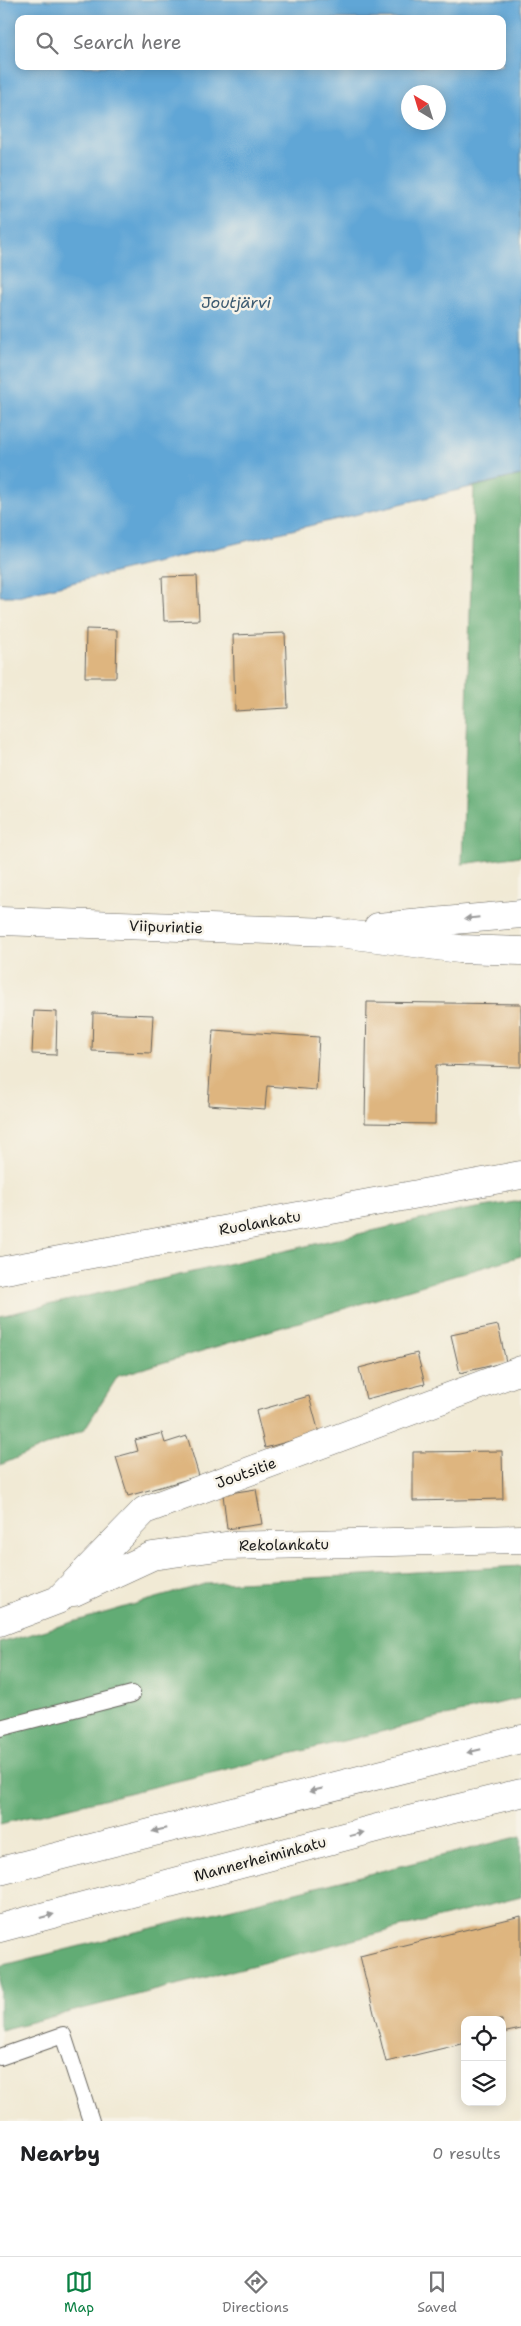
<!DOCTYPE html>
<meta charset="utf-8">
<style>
:root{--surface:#fff;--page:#f2f2f2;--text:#202124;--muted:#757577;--line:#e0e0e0;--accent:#0b8043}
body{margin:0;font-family:"Shantell Sans",sans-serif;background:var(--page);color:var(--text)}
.controls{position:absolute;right:15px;bottom:15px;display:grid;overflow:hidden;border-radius:10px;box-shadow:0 2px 12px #0003}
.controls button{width:45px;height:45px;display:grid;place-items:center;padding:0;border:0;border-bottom:1px solid var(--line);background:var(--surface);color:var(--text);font:25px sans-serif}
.compass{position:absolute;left:401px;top:85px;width:45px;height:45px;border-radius:50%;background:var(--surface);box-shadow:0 2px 12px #0003;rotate:322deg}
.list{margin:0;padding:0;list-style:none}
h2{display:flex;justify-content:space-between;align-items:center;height:65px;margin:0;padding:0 20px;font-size:21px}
h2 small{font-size:16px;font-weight:400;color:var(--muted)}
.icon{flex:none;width:28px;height:28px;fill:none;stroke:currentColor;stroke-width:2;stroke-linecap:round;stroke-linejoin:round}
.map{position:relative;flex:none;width:521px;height:2121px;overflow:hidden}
.search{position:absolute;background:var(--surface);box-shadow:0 2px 12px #0003;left:15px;right:15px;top:15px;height:55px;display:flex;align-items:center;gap:12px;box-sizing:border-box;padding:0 18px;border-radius:10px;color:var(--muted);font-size:19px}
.sheet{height:135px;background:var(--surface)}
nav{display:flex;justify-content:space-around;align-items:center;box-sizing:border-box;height:70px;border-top:1px solid var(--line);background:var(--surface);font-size:14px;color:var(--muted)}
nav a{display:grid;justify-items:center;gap:2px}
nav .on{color:var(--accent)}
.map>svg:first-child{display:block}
.forest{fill:#62ac74;stroke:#3f6448}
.water{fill:#60a6d6;stroke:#3e6179;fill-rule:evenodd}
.building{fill:#deb57f}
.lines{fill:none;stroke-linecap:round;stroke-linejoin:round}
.service-casing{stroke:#67645d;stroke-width:18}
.minor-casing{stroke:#67645d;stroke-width:29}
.secondary-casing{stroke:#67645d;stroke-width:29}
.primary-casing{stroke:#67645d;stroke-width:29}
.service{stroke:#fff;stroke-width:16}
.minor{stroke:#fff;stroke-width:28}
.secondary{stroke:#fff;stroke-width:28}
.primary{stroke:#fff;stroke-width:28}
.oneway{fill:#999}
.labels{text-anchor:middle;stroke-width:5;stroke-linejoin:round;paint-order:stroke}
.street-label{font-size:15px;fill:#1c1c1c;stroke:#f7f3e8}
.water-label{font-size:16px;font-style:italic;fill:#3b5a70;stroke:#f7f3e8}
</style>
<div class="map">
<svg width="521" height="2121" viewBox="0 0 521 2121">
<rect width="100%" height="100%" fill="#f7f3e8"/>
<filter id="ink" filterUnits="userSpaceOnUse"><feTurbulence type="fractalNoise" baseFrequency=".02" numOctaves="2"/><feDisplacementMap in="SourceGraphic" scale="10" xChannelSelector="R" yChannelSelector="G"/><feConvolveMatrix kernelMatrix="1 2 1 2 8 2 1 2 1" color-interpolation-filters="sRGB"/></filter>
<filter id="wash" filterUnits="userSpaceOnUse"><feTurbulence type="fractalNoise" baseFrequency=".0096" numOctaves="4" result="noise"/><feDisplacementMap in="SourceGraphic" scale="20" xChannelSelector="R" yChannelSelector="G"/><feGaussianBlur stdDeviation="1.12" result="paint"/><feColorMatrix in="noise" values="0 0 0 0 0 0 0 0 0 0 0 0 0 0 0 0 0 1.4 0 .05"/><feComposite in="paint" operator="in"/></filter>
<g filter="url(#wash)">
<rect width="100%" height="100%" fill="#f1ead5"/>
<path class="forest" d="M521,475v381l-59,8 12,-377z
M521,1201v55l-403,120 -34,54 -84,35v-149l459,-105z
M521,1566v132l-521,126v-181l205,-59z
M521,1836v61l-521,133v-64z"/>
<path class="water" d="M0,0h521v475l-504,121h-17zM19,19h483v47h-483zM408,92h30v30h-30z"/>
<g id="blocks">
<path class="building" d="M197,576l2,44 -35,1 -2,-44z
M86,629l31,1 -1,47h-31z
M285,633l3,75 -53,3 -2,-76z
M367,1002l154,2v63l-85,-2 -1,59 -70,-1z
M34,1011l23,1 -1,43 -24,-1z
M93,1013l60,2 -2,38 -59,-2z
M213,1030l106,7 -3,53 -49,-4 -2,23 -57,-4z
M498,1325l8,37 -46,11 -9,-38z
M417,1353l8,31 -59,15 -7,-31z
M309,1396l10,37 -54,15 -9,-37z
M162,1433l3,10 22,-7 12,40 -71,20 -12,-39 22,-6 -3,-11z
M502,1451l1,48 -90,2v-49z
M256,1489l6,35 -35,5 -4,-35z
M521,1916v113l-19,4v-13h-37v23l-79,19 -26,-106z"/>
</g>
</g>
<g filter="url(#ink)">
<use href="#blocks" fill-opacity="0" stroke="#67645d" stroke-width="1"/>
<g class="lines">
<defs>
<path id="service" d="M0,1728l132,-34
M0,2057l63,-22 28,86"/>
<path id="minor" d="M0,1271l521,-96
M74,1592l78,-36 73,-10 296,-7
M0,1622l58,-22 87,-90 376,-140"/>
<path id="secondary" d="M0,921l332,11 127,17 62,2
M378,927l143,-13"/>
<path id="primary" d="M0,1871l521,-132
M0,1928l396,-105 125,-30"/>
</defs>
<use href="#service" class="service-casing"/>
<use href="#minor" class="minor-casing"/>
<use href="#secondary" class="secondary-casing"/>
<use href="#primary" class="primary-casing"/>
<use href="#service" class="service"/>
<use href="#minor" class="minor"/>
<use href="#secondary" class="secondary"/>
<use href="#primary" class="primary"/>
</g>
<defs><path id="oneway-solid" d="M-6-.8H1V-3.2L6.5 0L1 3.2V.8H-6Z" transform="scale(1.25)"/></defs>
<g class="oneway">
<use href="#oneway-solid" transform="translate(472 918) rotate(174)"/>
<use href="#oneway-solid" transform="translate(474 1751) rotate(166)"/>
<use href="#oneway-solid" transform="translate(316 1790) rotate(166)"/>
<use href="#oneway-solid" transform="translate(159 1830) rotate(166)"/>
<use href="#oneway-solid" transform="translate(357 1834) rotate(-15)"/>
<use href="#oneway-solid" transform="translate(47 1916) rotate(-15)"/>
</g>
</g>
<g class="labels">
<g class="street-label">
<text transform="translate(166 927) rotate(2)" y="5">Viipurintie</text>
<text transform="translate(260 1223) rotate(-10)" y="5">Ruolankatu</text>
<text transform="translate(246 1473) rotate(-20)" y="5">Joutsitie</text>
<text transform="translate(284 1545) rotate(-1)" y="5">Rekolankatu</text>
<text transform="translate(260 1859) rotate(-15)" y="5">Mannerheiminkatu</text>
</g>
<g class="water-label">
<text x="236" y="308">Joutjärvi</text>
</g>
</g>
</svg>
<div class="controls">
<button><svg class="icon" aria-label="locate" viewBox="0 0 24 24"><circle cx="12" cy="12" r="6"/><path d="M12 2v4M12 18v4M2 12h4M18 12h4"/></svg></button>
<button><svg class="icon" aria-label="layers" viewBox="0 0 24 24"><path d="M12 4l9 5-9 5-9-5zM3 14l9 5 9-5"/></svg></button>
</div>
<svg class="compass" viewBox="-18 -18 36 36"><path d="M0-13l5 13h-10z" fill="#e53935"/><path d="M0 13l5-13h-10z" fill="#757577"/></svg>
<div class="search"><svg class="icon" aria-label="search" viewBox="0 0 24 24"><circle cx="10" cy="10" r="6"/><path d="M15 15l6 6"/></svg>Search here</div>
</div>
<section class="sheet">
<h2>Nearby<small>0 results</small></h2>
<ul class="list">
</ul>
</section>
<nav>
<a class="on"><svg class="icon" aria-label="map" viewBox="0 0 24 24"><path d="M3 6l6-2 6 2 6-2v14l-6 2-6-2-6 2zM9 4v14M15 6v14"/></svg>Map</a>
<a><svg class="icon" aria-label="directions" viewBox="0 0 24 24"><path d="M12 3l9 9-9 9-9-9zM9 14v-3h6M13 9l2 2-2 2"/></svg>Directions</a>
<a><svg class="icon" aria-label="saved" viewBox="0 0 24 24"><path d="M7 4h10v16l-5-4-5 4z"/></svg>Saved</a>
</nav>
